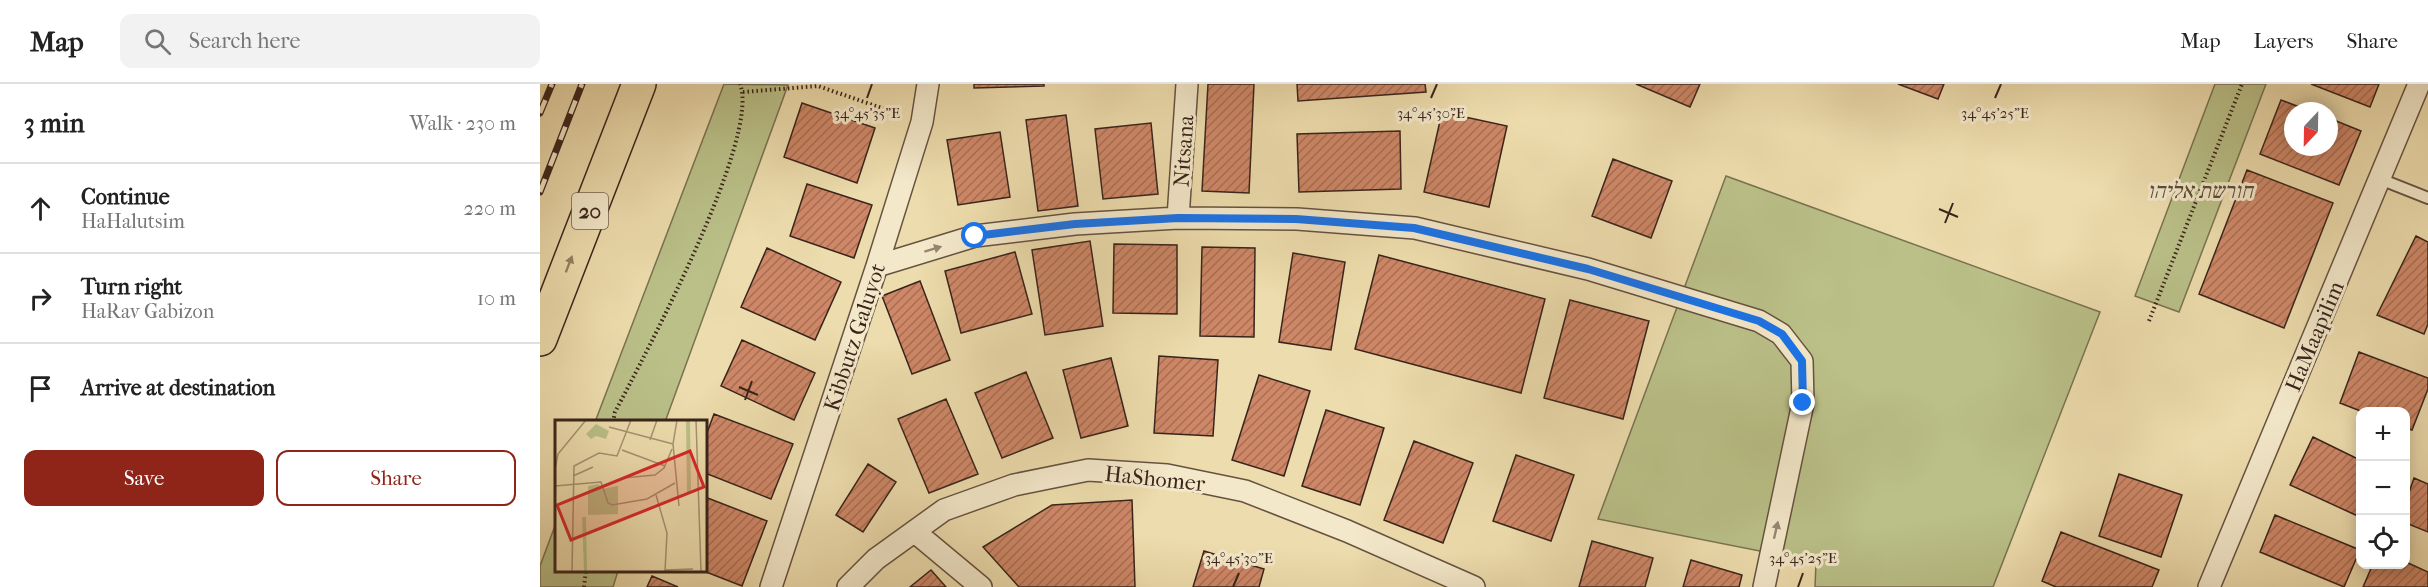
<!DOCTYPE html>
<meta charset="utf-8">
<style>
:root{--surface:#fff;--page:#f2f2f2;--text:#222;--muted:#767676;--line:#e0e0e0;--accent:#8f2418}
body{margin:0;font-family:"IM FELL French Canon","Frank Ruhl Libre",serif;background:var(--page);color:var(--text)}
.controls{position:absolute;right:18px;bottom:18px;display:grid;overflow:hidden;border-radius:12px;box-shadow:0 3px 15px #0003}
.controls button{width:54px;height:54px;display:grid;place-items:center;padding:0;border:0;border-bottom:2px solid var(--line);background:var(--surface);color:var(--text);font:30px sans-serif}
.compass{position:absolute;left:1744px;top:18px;width:54px;height:54px;border-radius:50%;background:var(--surface);box-shadow:0 3px 15px #0003;rotate:202deg}
.stop{position:absolute;width:18px;height:18px;margin:-14px;border:4px solid #1a73e8;border-radius:50%;background:#fff}
.stop.end{background:#1a73e8;border-color:#fff;box-shadow:0 2px 6px #0008}
.list{margin:0;padding:0;list-style:none}
h2{display:flex;justify-content:space-between;align-items:center;height:78px;margin:0;padding:0 24px;font-size:26px}
h2 small{font-size:20px;font-weight:400;color:var(--muted)}
.list li{display:grid;grid-template-columns:39px 1fr auto;gap:18px;align-items:center;box-sizing:border-box;height:90px;padding:0 24px;border-top:2px solid var(--line)}
.list b{display:block;font-size:22px;white-space:nowrap}
.list p{margin:0;font-size:20px;white-space:nowrap;color:var(--muted)}
.list em{font-size:20px;font-style:normal;color:var(--muted)}
.actions{display:flex;gap:12px;padding:18px 24px}
.actions a{flex:1;padding:14px 0;border:2px solid var(--accent);border-radius:12px;text-align:center;font-size:21px;color:var(--accent)}
.actions .main{background:var(--accent);color:#fff}
.icon{flex:none;width:33px;height:33px;fill:none;stroke:currentColor;stroke-width:2;stroke-linecap:round;stroke-linejoin:round}
.map{position:relative;flex:none;width:1888px;height:503px;overflow:hidden}
header{display:flex;align-items:center;gap:36px;box-sizing:border-box;height:84px;padding:0 30px;background:var(--surface);border-bottom:2px solid var(--line)}
header strong{font-size:28px}
nav{display:flex;gap:33px;margin-inline-start:auto;font-size:21px}
.search{width:420px;height:54px;background:var(--page);display:flex;align-items:center;gap:15px;box-sizing:border-box;padding:0 21px;border-radius:12px;color:var(--muted);font-size:22px}
main{display:flex}
aside{flex:1;background:var(--surface)}
.map>svg:first-child{display:block}
.green{fill:#bac088;stroke:#7a7252;stroke-width:1.5}
.building{fill:url(#building-hatch);stroke:#39241b;stroke-width:1.5}
.lines{fill:none;stroke-linecap:round;stroke-linejoin:round}
.service-casing{stroke:#665240;stroke-width:14}
.minor-casing{stroke:#665240;stroke-width:24}
.motorway-casing{stroke:#39241b;stroke-width:36}
.path{stroke:#39241b;stroke-width:4;stroke-dasharray:1.5 3;stroke-linecap:butt}
.service{stroke:#f3e8ca;stroke-width:10}
.minor{stroke:#f3e8ca;stroke-width:21}
.motorway{stroke:#eddcad;stroke-width:33}
.rail-casing{stroke:#39241b;stroke-width:7}
.rail{stroke:#f3e8ca;stroke-width:4.5;stroke-dasharray:14;stroke-linecap:butt}
.oneway{fill:#968672}
.oneway2{fill:#938064}
.route{stroke:#1a73e8;stroke-width:8}
.ticks{fill:none;stroke:#39241b;stroke-width:2}
.labels{text-anchor:middle;stroke-width:6;stroke-linejoin:round;paint-order:stroke}
.shield{fill:#f3e8ca;stroke:#715f50;stroke-width:1.5}
.shield-label{font-size:21px;font-weight:bold;fill:#39241b}
.street-label{font-size:22px;fill:#39241b;stroke:#f3e8ca}
.park-label{font-size:22px;font-style:italic;fill:#594b36;stroke:#f3e8ca}
.inset-road{fill:none;stroke:#a59273;stroke-width:1.5}
.view{fill:#d62828;fill-opacity:0.15;stroke:#d62828;stroke-width:3}
.inset-edge{fill:none;stroke:#39241b;stroke-width:3}
.ticks-label{font-size:15px;text-anchor:middle;fill:#39241b;stroke:#f3e8ca;stroke-width:6;stroke-linejoin:round;paint-order:stroke}
</style>
<header>
<strong>Map</strong>
<div class="search"><svg class="icon" aria-label="search" viewBox="0 0 24 24"><circle cx="10" cy="10" r="6"/><path d="M15 15l6 6"/></svg>Search here</div>
<nav><a>Map</a><a>Layers</a><a>Share</a></nav>
</header>
<main>
<aside>
<h2>3 min<small>Walk · 230 m</small></h2>
<ul class="list">
<li><svg class="icon" aria-label="ahead" viewBox="0 0 24 24"><path d="M12 20V5M6 11l6-6 6 6"/></svg><div><b>Continue</b><p>HaHalutsim</p></div><em>220 m</em></li>
<li><svg class="icon" aria-label="right" viewBox="0 0 24 24"><path d="M7 20v-9h11M14 6l5 5-5 5"/></svg><div><b>Turn right</b><p>HaRav Gabizon</p></div><em>10 m</em></li>
<li><svg class="icon" aria-label="arrive" viewBox="0 0 24 24"><path d="M6 21V4h12l-3 4 3 4H6"/></svg><div><b>Arrive at destination</b></div></li>
</ul>
<div class="actions"><a class="main">Save</a><a>Share</a></div>
</aside>
<div class="map">
<svg width="1888" height="503" viewBox="0 0 1888 503">
<defs>
<pattern id="building-hatch" width="6" height="6" patternUnits="userSpaceOnUse" patternTransform="scale(1.5)"><rect width="6" height="6" fill="#ce8767"/><path d="M-1 1l2-2M0 6l6-6M5 7l2-2" fill="none" stroke="#a86e54"/></pattern>
</defs>
<rect width="100%" height="100%" fill="#eddcad"/>
<filter id="stains"><feTurbulence type="fractalNoise" baseFrequency=".00333" numOctaves="4"/><feColorMatrix values="0 0 0 0 .2 0 0 0 0 .09 0 0 0 0 .02 0 0 0 .5 -.17"/></filter>
<radialGradient id="worn" r=".72"><stop offset=".6" stop-color="#630" stop-opacity="0"/><stop offset="1" stop-color="#630" stop-opacity=".3"/></radialGradient>
<path class="green" d="M184,0l64,1 -123,337h-70z
M1675,0h51l-87,228 -44,-16z
M1186,92l374,136 -107,275h-178l1,-25 -218,-43z
M16,439v47l62,1 -5,16h-73v-21z"/>
<path class="building" d="M434,0h70v2l-70,2z
M668,0h46l-5,109 -47,-2z
M757,0h128l1,8 -128,9z
M1096,0h64l-10,23z
M1358,0h46l-6,15z
M1771,0h68l-9,23z
M1741,16l29,11h-17v36h36v-29l32,13 -22,54 -79,-31z
M262,19l73,25 -18,55 -73,-26z
M902,28l65,14 -18,81 -65,-15z
M526,31l12,91 -40,5 -12,-91z
M611,39l7,71 -55,5 -8,-70z
M860,47l1,58 -102,3 -2,-58z
M460,48l10,65 -52,8 -11,-65z
M1073,75l59,22 -21,57 -59,-22z
M1707,86l86,33 -49,125 -85,-34z
M267,100l65,21 -18,53 -64,-22z
M1876,152l12,6v82l-4,10 -47,-19z
M550,157l13,85 -58,9 -13,-85z
M574,160l63,1v69l-64,-1z
M662,163l53,1 -1,89 -54,-1z
M227,164l74,34 -26,58 -74,-33z
M475,168l17,62 -71,19 -16,-62z
M753,169l52,9 -14,88 -52,-8z
M839,171l166,44 -24,94 -166,-44z
M380,197l30,79 -38,14 -30,-78z
M1030,216l79,21 -26,98 -79,-21z
M202,256l73,33 -21,47 -73,-34z
M1819,268l69,26v11l-16,41 -6,-2v-16h-43l-23,-9z
M619,272l59,4 -5,76 -59,-3z
M571,274l17,68 -47,12 -18,-68z
M486,288l27,66 -51,20 -27,-65z
M719,291l51,16 -26,85 -52,-16z
M406,315l32,75 -49,19 -31,-74z
M786,326l58,18 -24,77 -58,-19z
M174,330l79,30 -22,55 -66,-26v-35z
M1773,353l47,23v57l-70,-32z
M874,357l59,22 -30,80 -59,-23z
M976,371l58,20 -23,66 -58,-20z
M328,380l28,18 -33,50 -27,-17z
M1579,390l63,21 -21,62 -62,-21z
M1874,394l14,6v48l-22,-9v-22z
M165,413l62,24 -25,65 -41,-16h4z
M592,416l3,87h-116l-36,-40 69,-42z
M1735,431l85,35 -16,37 -84,-35z
M1521,448l98,38 -7,17h-96l-14,-6z
M1052,457l61,17 -8,29h-66z
M664,467l60,18 -5,18h-66z
M1151,476l51,15 -3,12h-56z
M1866,478l22,10v15h-65l10,-23h33z
M391,486l15,17h-36z
M112,492l26,11h-31z"/>
<g class="lines">
<defs>
<path id="service" d="M1840,95l48,19"/>
<path id="minor" d="M638,134l9,-134
M337,182l98,-30 100,-12 103,-6 119,1 118,9 173,41 171,52 22,13 21,27 1,42 -39,184
M375,448l66,55
M231,503l106,-321 45,-144 6,-38
M308,503l28,-28 68,-49 70,-25 74,-15 79,5 78,16 102,40 127,56
M1669,503l210,-503"/>
<path id="motorway" d="M0,255l99,-255"/>
</defs>
<use href="#service" class="service-casing"/>
<use href="#minor" class="minor-casing"/>
<use href="#motorway" class="motorway-casing"/>
<path class="path" d="M203,8l75,-6 81,28
M1609,237l93,-237
M73,338l2,-10c30,-57 146,-274 125,-328
M44,503l2,-17"/>
<use href="#service" class="service"/>
<use href="#minor" class="minor"/>
<use href="#motorway" class="motorway"/>
<defs>
<path id="rail" d="M0,29l12,-29
M0,108l42,-108"/>
</defs>
<use href="#rail" class="rail-casing"/>
<use href="#rail" class="rail"/>
</g>
<defs><path id="oneway-solid" d="M-6-.8H1V-3.2L6.5 0L1 3.2V.8H-6Z" transform="scale(1.5)"/></defs>
<g class="oneway">
<use href="#oneway-solid" transform="translate(393 165) rotate(-17)"/>
<use href="#oneway-solid" transform="translate(1236 446) rotate(-77)"/>
</g>
<use class="oneway2" href="#oneway-solid" transform="translate(29 180) rotate(-69)"/>
<g class="lines">
<path class="route" d="M435,152l100,-12 103,-6 118,1 118,9 174,41 171,52 23,13 20,27 1,42"/>
</g>
<path class="ticks" d="M327,14l5,-14M891,14l6,-14M1455,14l6,-14M1399,125l19,8M1405,139l8,-20M199,303l19,8M205,316l7,-19M693,503l6,-14M1258,503l5,-14"/>
<g class="labels">
<rect class="shield" x="32" y="109" width="36" height="36" rx="4.5"/>
<g class="shield-label">
<text x="50" y="134">20</text>
</g>
<g class="street-label">
<text transform="translate(643 67) rotate(-86)" y="8">Nitsana</text>
<text transform="translate(1774 252) rotate(-67)" y="8">HaMaapilim</text>
<text transform="translate(314 253) rotate(-72)" y="8">Kibbutz Galuyot</text>
<text transform="translate(615 394) rotate(6)" y="8">HaShomer</text>
</g>
<g class="park-label">
<text x="1660" y="114">חורשת אליהו</text>
</g>
</g>
<g transform="translate(15 336)">
<rect width="152" height="152" fill="#eddcad"/>
<path d="M131,0h4l1,74h-4zM41,4l13,7 -3,8 -10,-3 -5,3 -5,-5zM44,64l2,5 17,-3v28l-30,1v-29zM27,97h4l1,54h-3z" fill="#bac088"/>
<path class="inset-road" d="M122,0l-4,24 6,62M141,0l5,151M54,7l64,17M95,20l7,-20M67,30l43,16M0,49l3,-15 28,-34M18,56l20,-9M68,58l32,-3 9,-7 8,-19M0,66l46,-4 7,21 4,2 35,-6 28,-16M101,75l11,38 -2,38M110,150l28,-1M17,151l2,-105 25,-13 18,3 14,-36"/>
<path class="view" d="M135,31l14,36 -133,53 -14,-35z"/>
<rect width="152" height="152" class="inset-edge"/>
</g>
<g class="ticks-label">
<text x="327" y="34">34°45'35"E</text>
<text x="891" y="34">34°45'30"E</text>
<text x="1455" y="34">34°45'25"E</text>
<text x="699" y="479">34°45'30"E</text>
<text x="1263" y="479">34°45'25"E</text>
</g>
<rect width="100%" height="100%" filter="url(#stains)"/>
<rect width="100%" height="100%" fill="url(#worn)"/>
</svg>
<div class="controls">
<button>+</button>
<button>−</button>
<button><svg class="icon" aria-label="locate" viewBox="0 0 24 24"><circle cx="12" cy="12" r="6"/><path d="M12 2v4M12 18v4M2 12h4M18 12h4"/></svg></button>
</div>
<svg class="compass" viewBox="-18 -18 36 36"><path d="M0-13l5 13h-10z" fill="#e53935"/><path d="M0 13l5-13h-10z" fill="#767676"/></svg>
<div class="stop" style="left:435px;top:152px"></div>
<div class="stop end" style="left:1263px;top:319px"></div>
</div>
</main>
